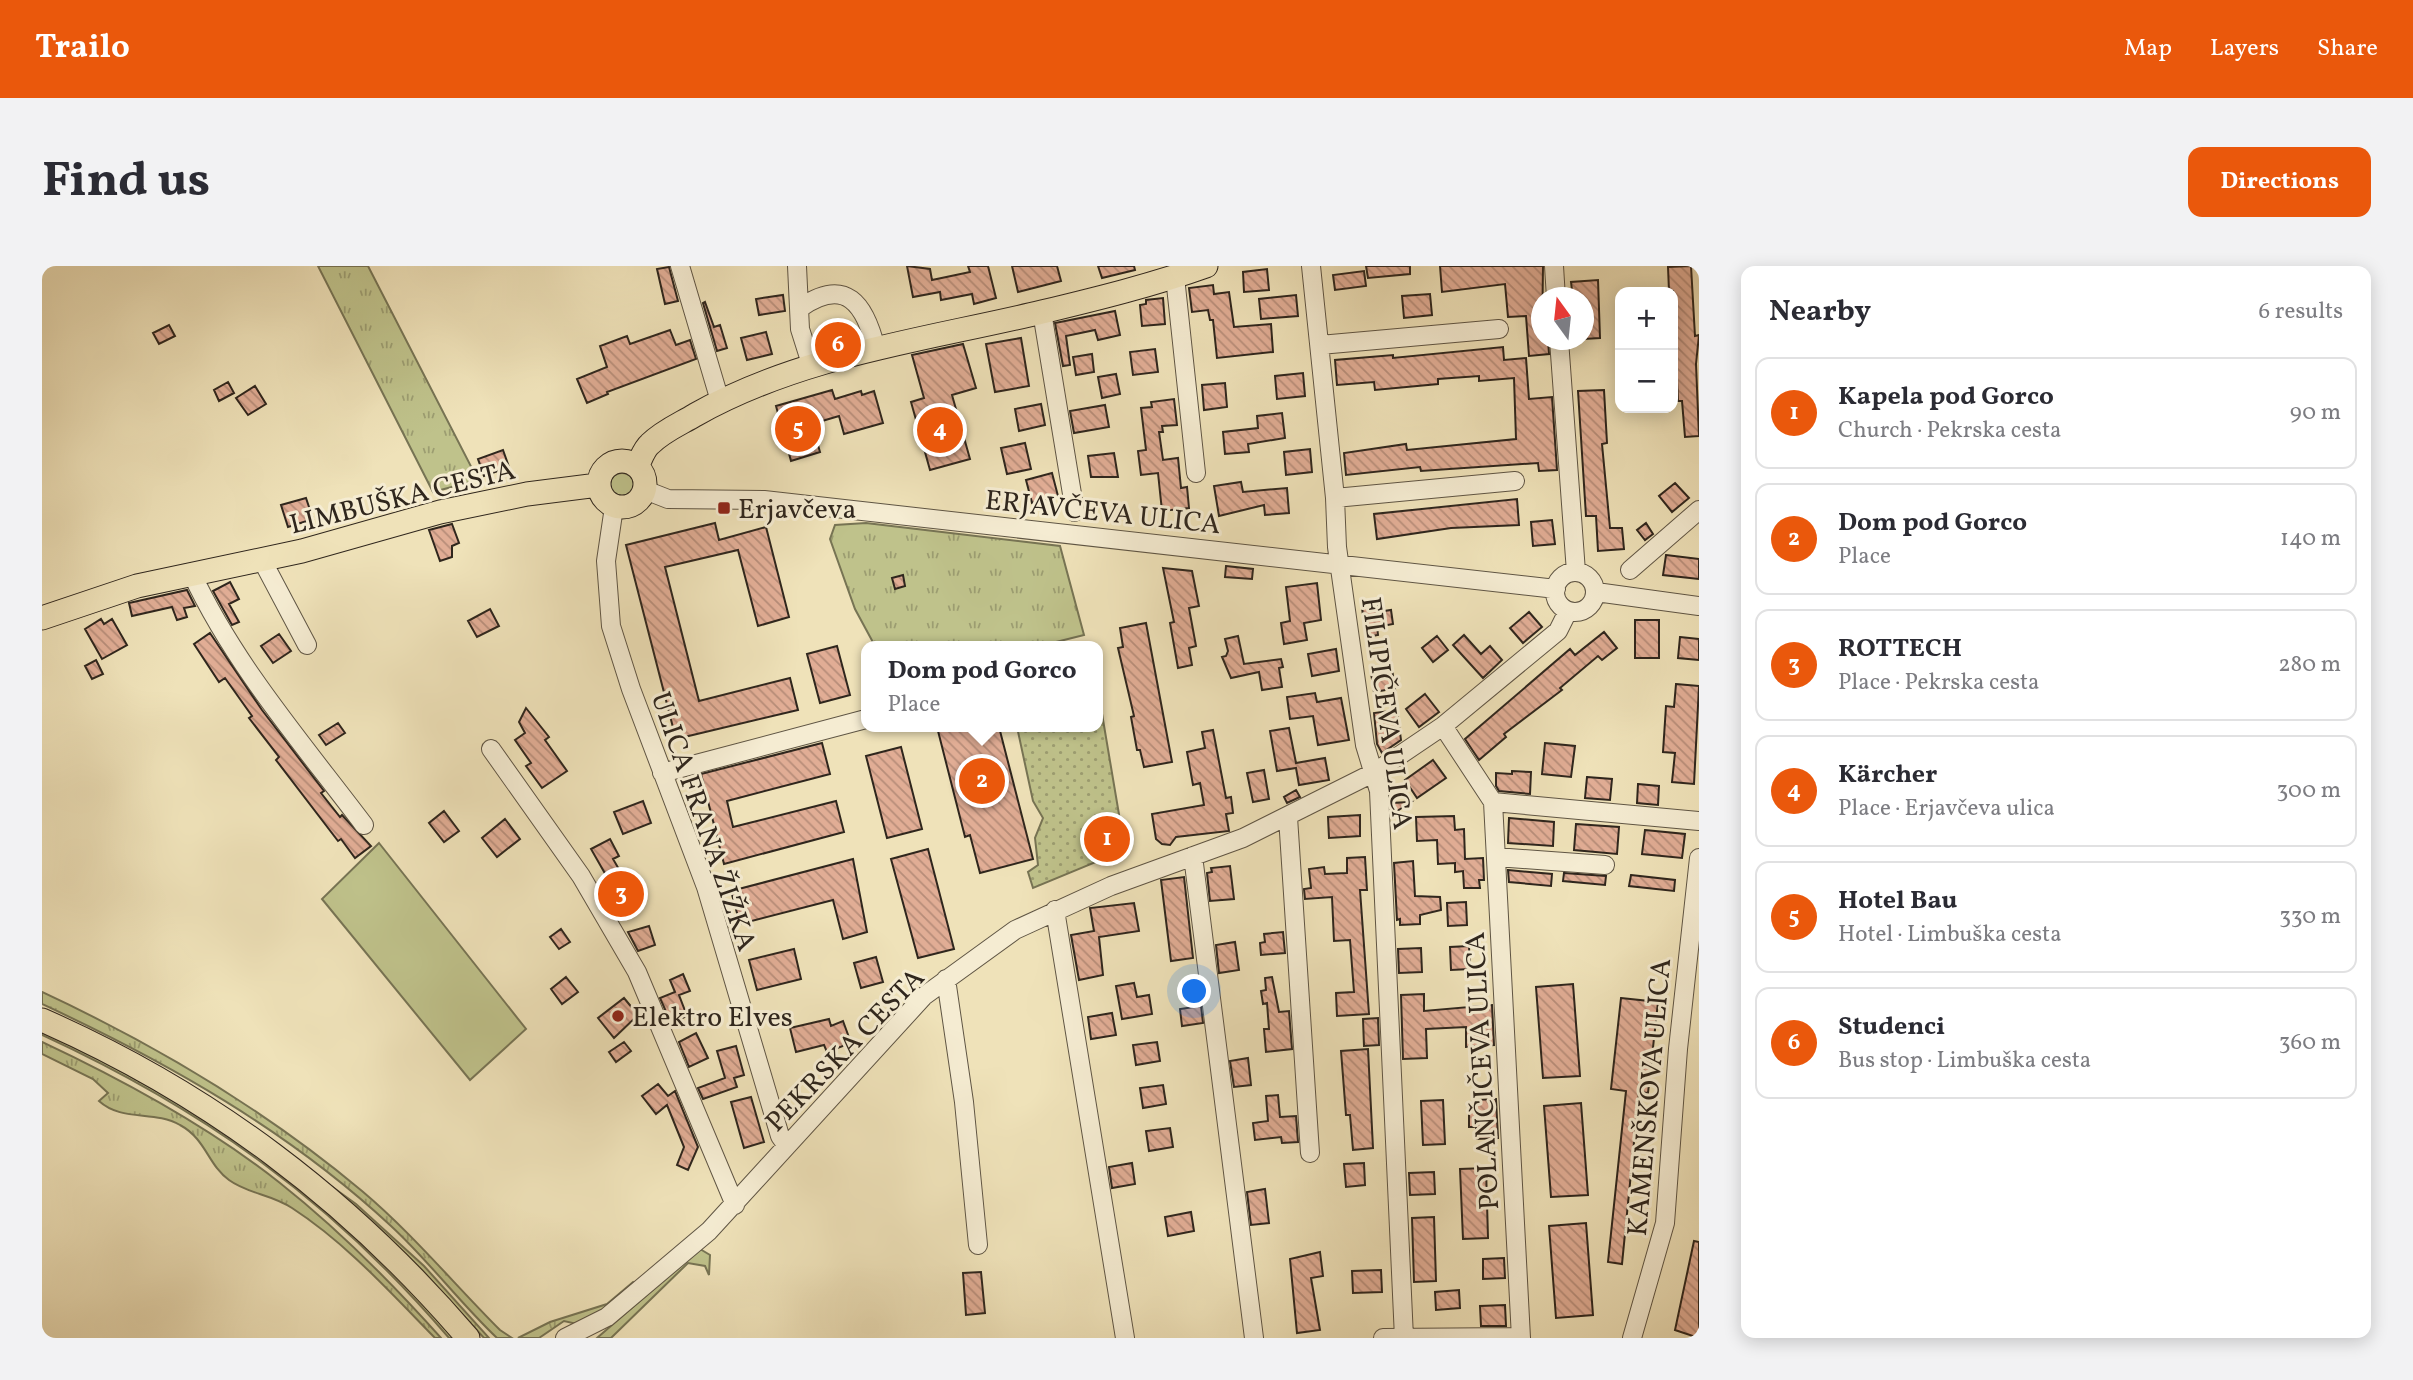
<!DOCTYPE html>
<meta charset="utf-8">
<style>
:root{--surface:#fff;--page:#f2f2f3;--text:#2b2b33;--muted:#7c7c81;--line:#e1e1e2;--accent:#ea580c}
body{margin:0;font-family:Vollkorn,serif;background:var(--page);color:var(--text)}
.controls{position:absolute;right:21px;top:21px;display:grid;overflow:hidden;border-radius:14px;box-shadow:0 4px 18px #0003}
.controls button{width:63px;height:63px;display:grid;place-items:center;padding:0;border:0;border-bottom:2px solid var(--line);background:var(--surface);color:var(--text);font:35px sans-serif}
.compass{position:absolute;left:1489px;top:21px;width:63px;height:63px;border-radius:50%;background:var(--surface);box-shadow:0 4px 18px #0003;rotate:345deg}
.you{position:absolute;left:1153px;top:726px;width:24px;height:24px;margin:-18px;border:5px solid #fff;border-radius:50%;background:#1a73e8;box-shadow:0 0 0 10px #1a73e833}
.badge{display:grid;place-items:center;width:46px;height:46px;border-radius:50%;background:var(--accent);color:#fff;font-size:23px;font-weight:700}
.pin{position:absolute;translate:-50% -50%;border:4px solid #fff;box-shadow:0 2px 7px #0006}
.popup{position:absolute;left:819px;top:375px;width:242px;height:91px;box-sizing:border-box;display:grid;place-content:center;border-radius:14px;background:var(--surface);filter:drop-shadow(0 2px 5px #0005);font-size:23px;white-space:nowrap;color:var(--muted)}
.popup b{font-size:26px;color:var(--text)}
.popup::after{content:'';position:absolute;left:50%;top:100%;margin-left:-14px;border:14px solid transparent;border-top-color:var(--surface)}
.list{margin:0;padding:0;list-style:none}
h2{display:flex;justify-content:space-between;align-items:center;height:91px;margin:0;padding:0 28px;font-size:30px}
h2 small{font-size:23px;font-weight:400;color:var(--muted)}
.list li{display:grid;grid-template-columns:46px 1fr auto;gap:21px;align-items:center;box-sizing:border-box;height:112px;margin:0 14px 14px;padding:0 14px;border:2px solid var(--line);border-radius:14px}
.list b{display:block;font-size:26px;white-space:nowrap}
.list p{margin:0;font-size:23px;white-space:nowrap;color:var(--muted)}
.list em{font-size:23px;font-style:normal;color:var(--muted)}
.map{position:relative;flex:none;width:1657px;height:1072px;overflow:hidden;border-radius:14px}
header{display:flex;align-items:center;gap:42px;box-sizing:border-box;height:98px;padding:0 35px;background:var(--accent);color:#fff}
header strong{font-size:33px}
nav{display:flex;gap:38px;margin-inline-start:auto;font-size:24px}
.intro{display:flex;align-items:center;justify-content:space-between;box-sizing:border-box;height:168px;padding:0 42px}
h1{margin:0;font-size:49px}
.button{padding:18px 32px;border-radius:14px;background:var(--accent);color:#fff;font-size:24px;font-weight:700}
main{display:flex;gap:42px;padding:0 42px}
aside{flex:1;background:var(--surface);border-radius:14px;box-shadow:0 4px 18px #0003}
.map>svg:first-child{display:block}
.grass{fill:url(#grass-tufts);stroke:#777454;stroke-width:2}
.park{fill:url(#park-dots);stroke:#777454;stroke-width:2}
.garden{fill:#bfc28b;stroke:#777454;stroke-width:2}
.building{fill:url(#building-back-hatch);stroke:#2f261d;stroke-width:2}
.lines{fill:none;stroke-linecap:round;stroke-linejoin:round}
.minor-casing{stroke:#5f5544;stroke-width:20}
.major-casing{stroke:#2f261d;stroke-width:25}
.minor{stroke:#f5ecd2;stroke-width:18}
.major{stroke:#efe2b9;stroke-width:23}
.poi-dot{fill:#8f2418;stroke:#f5ecd2;stroke-width:2.5}
.labels{text-anchor:middle;stroke-width:6;stroke-linejoin:round;paint-order:stroke}
.street-label{font-size:28px;fill:#2f261d;stroke:#f5ecd2}
.poi-label{font-size:28px;fill:#2f261d;stroke:#f5ecd2;text-anchor:start}
</style>
<header>
<strong>Trailo</strong>
<nav><a>Map</a><a>Layers</a><a>Share</a></nav>
</header>
<div class="intro"><h1>Find us</h1><a class="button">Directions</a></div>
<main>
<div class="map">
<svg width="1657" height="1072" viewBox="0 0 1657 1072">
<defs>
<pattern id="grass-tufts" width="24" height="20" patternUnits="userSpaceOnUse" patternTransform="scale(1.75)"><rect width="24" height="20" fill="#bfc28b"/><path d="M3 7l-1-3M5 7V3M7 7l1-3M15 17l-1-3M17 17v-4M19 17l1-3" fill="none" stroke="#9c9d71"/></pattern>
<pattern id="park-dots" width="8" height="8" patternUnits="userSpaceOnUse" patternTransform="scale(1.75)"><rect width="8" height="8" fill="#bfc28b"/><path d="M2 2h.1M6 6h.1" fill="none" stroke="#9c9d71" stroke-width="1.8" stroke-linecap="round"/></pattern>
<pattern id="building-back-hatch" width="6" height="6" patternUnits="userSpaceOnUse" patternTransform="scale(1.75)"><rect width="6" height="6" fill="#e1ad95"/><path d="M-1 5l2 2M0 0l6 6M5-1l2 2" fill="none" stroke="#b78d79"/></pattern>
</defs>
<rect width="100%" height="100%" fill="#efe2b9"/>
<filter id="stains"><feTurbulence type="fractalNoise" baseFrequency=".00286" numOctaves="4"/><feColorMatrix values="0 0 0 0 .2 0 0 0 0 .09 0 0 0 0 .02 0 0 0 .5 -.17"/></filter>
<radialGradient id="worn" r=".72"><stop offset=".6" stop-color="#630" stop-opacity="0"/><stop offset="1" stop-color="#630" stop-opacity=".3"/></radialGradient>
<path class="grass" d="M276,0h50l110,214 -45,12z
M567 220a13 13 0 1 1 26 0a13 13 0 1 1-26 0Z
M824,257l194,23 24,89 -44,11h-165l-20,-37 -25,-70 5,-14z
M0,726c114,53 223,118 320,199 50,42 92,93 138,139l12,8h-15c-37,-35 -68,-77 -106,-112 -102,-95 -224,-164 -349,-222z
M0,765l97,47 147,95 124,114 44,51h-5c-117,-137 -244,-228 -407,-303z
M0,776c83,39 166,84 238,141 58,46 112,100 161,155h-6c-45,-46 -89,-95 -143,-130 -21,-14 -44,-14 -63,-28 -21,-15 -23,-41 -49,-55 -26,-15 -58,-3 -81,-24l9,-8 -15,-14 -51,-25z
M171,835l143,103 68,62 65,72h-5l-62,-68 -67,-63z
M658,983l10,6 -1,20 -4,-9 -17,-3 -77,75h-14z
M591,1016l4,4 -14,12 -46,26 -13,-3 -25,17h-21l32,-16 57,-18z"/>
<path class="park" d="M1056,424l27,160 -92,38 -5,-16 10,-7 -3,-27 8,-20 -10,-17 -16,-74h81z"/>
<path class="garden" d="M337,577l147,186 -56,51 -148,-181z"/>
<path class="building" d="M865,0l23,3 2,11 38,-8 -2,-6h20l8,32 -22,6 -2,-10 -31,6 -1,-8 -27,5z
M970,0h45l4,15 -43,11z
M1056,0h36l1,4 -33,8z
M1324,0h44v8l-42,4z
M1398,0h103l-1,74h6l1,14 -20,2 -3,-40 -18,1 -3,-33 -63,8z
M1649,0l4,70 4,-1 -3,29 3,72 -14,1 -3,-36h-4l-5,-110h-4l-1,-24z
M627,1l9,34 -13,3 -8,-35z
M1225,3l2,21 -25,2 -1,-20z
M1322,5l2,15 -31,4 -2,-15z
M1556,14l2,58 -16,1v-41h-11l-2,-16z
M1171,19l1,9 15,-2 5,35 37,-3 2,28 -56,6 -4,-38h-3l-2,-10 -16,2 -3,-24z
M1388,28l2,21 -28,3 -2,-22z
M741,29l2,16 -26,4 -3,-16z
M1254,29l2,21 -37,3 -2,-20z
M1121,32l2,26 -23,2 -2,-21 6,-1v-4z
M663,36l9,25 6,-2 7,23 -10,3 -14,-48z
M1073,45l5,24 -22,5 -3,-10 -29,6 4,29 -7,1 -8,-43z
M127,59l6,11 -16,8 -6,-11z
M628,64l6,15 14,-5 6,19 -89,33 1,2 -21,9 -10,-24 30,-12 -7,-21 27,-10 3,8z
M724,66l6,22 -25,6 -6,-22z
M979,72l8,48 -34,6 -9,-48z
M921,78l13,44 -24,7 18,64 -40,11 -19,-68 13,-4 -12,-43z
M1461,81l1,13 22,-2 3,41 23,-2 5,73 -18,1 -1,-8 -117,8 -1,-4 -74,8 -2,-22 62,-9 1,6 109,-11 -2,-61 -35,3v-5l-41,3v5l-63,6 -1,-8 -37,3 -2,-25 58,-5v3z
M1113,83l3,23 -25,3 -3,-23z
M1050,88l2,18 -18,3 -3,-18z
M1261,107l2,23 -28,3 -2,-23z
M1074,108l4,20 -18,4 -4,-21z
M186,116l6,11 -15,8 -5,-11z
M1183,117l2,24 -23,3 -2,-25z
M213,120l11,18 -18,11 -12,-17z
M790,124l3,9 26,-8 1,4 12,-4 9,32 -39,11 -5,-18 -27,8 8,28 -29,9 -15,-55z
M1562,124l3,53 -5,1 8,84h12l2,21 -26,2 -2,-35h-10l-8,-125z
M1132,133l3,26 -15,1 1,6h-4l4,28 15,-2 3,30 6,-1 2,21 -27,3 -4,-38 -17,2 -3,-24 8,-1 -5,-42 11,-1 -1,-5z
M999,138l4,21 -26,6 -4,-22z
M1063,139l4,22 -35,6 -4,-22z
M1240,147l3,25 -37,6 1,8 -24,2 -2,-22 35,-4 -1,-12z
M983,177l6,26 -24,5 -6,-26z
M1268,183l2,23 -26,3 -2,-23z
M461,184l6,17 -25,9 -6,-17z
M1072,187l4,24h-27l-3,-21z
M1010,207l6,23 -26,7 -6,-23z
M1199,216l2,10 44,-4 2,25 -24,2 -1,-10 -45,11 -5,-30z
M1633,217l14,15 -17,14 -13,-16z
M264,232l7,21 -25,8 -7,-22z
M1475,233l2,26 -68,3 -74,11 -3,-25z
M1510,254l3,24 -22,2 -2,-24z
M673,257l4,17 47,-13 23,90 -31,9 -20,-76 -73,17 34,134 91,-23 8,32 -122,29 -50,-194z
M1604,257l7,11 -8,6 -8,-10z
M410,258l7,19 -7,3v11l-12,4 -11,-31z
M1624,289l33,4v20l-36,-4z
M1184,300l27,3 -1,10 -27,-2z
M1121,302l29,3 7,35 -10,2 7,38 -7,2 3,17 -14,3 -8,-45 4,-1z
M861,309l2,11 -10,3 -3,-11z
M188,316l9,17 -10,5 10,18 -7,3 -19,-34z
M1275,317l4,37 -17,3 3,17 -23,4 -3,-21 9,-2 -4,-34z
M145,324l8,16 -11,2 3,9 -10,3 -5,-13 -40,9 -3,-13z
M1341,339l1,6 7,-1 2,14 -16,3 1,8 -12,2 -4,-29z
M448,343l9,17 -22,11 -9,-16z
M1487,346l13,15 -19,16 -13,-15z
M59,353l3,5 8,-5 15,26 -25,14 -17,-30z
M1593,354h24v38h-24z
M1104,357l26,139 -28,5 -4,-17h-3l-6,-33 3,-1 -16,-68 5,-1 -3,-19z
M1562,366l13,16 -15,12 -4,-4 -38,32 2,2 -58,44 2,3 -27,23 -14,-21 105,-90 5,6z
M168,367l52,77 62,81 -3,2 19,24 2,-2 29,31 -16,12 -14,-19 -3,2 -62,-81 3,-3 -30,-39 3,-2 -27,-38 -6,4 -25,-38z
M237,368l12,17 -18,12 -12,-17z
M1422,369l17,19 9,-8 12,14 -19,18 -30,-33z
M1196,370l6,28 37,-5 2,8 -4,1 3,19 -20,3 -3,-18 -28,6 -9,-21 4,-1 2,-5 -3,-12z
M1395,370l11,14 -15,12 -11,-14z
M1638,371l19,2v21l-21,-2z
M795,380l13,49 -30,8 -13,-49z
M1294,383l3,22 -27,5 -4,-22z
M54,394l7,14 -11,5 -7,-13z
M1350,403l4,27 -5,-7 -17,3 -3,-19z
M1634,418l23,2 -5,98 -22,-2 3,-29 -12,-1 3,-46 8,1z
M1273,427l2,9 24,-4 8,42 -31,5 -5,-29 -23,3 -3,-22z
M1383,428l14,18 -20,15 -13,-18z
M484,442l23,29 -4,3 22,31 -25,17 -16,-22 5,-3 -16,-23 10,-7 -6,-11z
M1355,444l4,30 -19,13 -5,-9 -3,-31z
M296,457l7,10 -19,12 -7,-10z
M895,461h62l34,132 -53,14 -10,-38 -5,2z
M1247,462l7,35 29,-5 4,22 -30,5 -3,-17 -19,3 -7,-40z
M1171,464l13,68 5,-1 2,16 -7,1 3,17 -53,6 -6,8 -8,-1 -6,-5 -4,-25 52,-9 -4,-22 -7,2 -6,-33 18,-4 -3,-16z
M780,477l8,31 -103,27 6,26 103,-26 8,31 -120,32 -23,-90z
M1503,477l30,3 -4,31 -29,-3z
M859,481l21,82 -35,9 -21,-82z
M1391,494l13,18 -29,20 -12,-18z
M1222,504l5,29 -16,3 -6,-29z
M1470,505l19,1 -1,22 -31,-3 -3,-5v-13l16,1z
M1545,511l25,2 -2,21 -25,-2z
M1596,518l21,2 -1,19 -21,-2z
M1254,524l4,7 -13,6 -3,-6z
M601,535l8,22 -28,11 -9,-22z
M1369,536l-20,13v-12z
M402,545l15,20 -15,11 -15,-19z
M1318,549v21l-31,2 -1,-21z
M1412,550l1,14 9,-1 1,30 18,-1 1,22h-5l1,8h-16l-1,-17 -8,1v-9l-17,1 -1,-24 -20,1 -1,-24z
M1467,552l45,4 -1,24 -45,-3z
M463,553l15,20 -23,18 -15,-19z
M1534,558l43,3 -2,27 -43,-4z
M1603,564l40,4 -3,24 -40,-4z
M1073,565l3,12 -19,5 -3,-13z
M568,573l9,17 -6,3 22,38 -19,11 -16,-26 7,-5 -16,-28z
M886,583l26,100 -36,9 -27,-99z
M1323,591l2,33h-7l9,124 -32,2 -1,-23 18,-1 -4,-52 -16,1 -2,-44 -27,2 -1,-10 7,-1 -2,-19 15,-2 1,7 22,-1v-15z
M811,593l14,73 -24,7 -10,-39 -93,24 -9,-33z
M1371,595l2,35 25,1 1,13 -21,5v9l-20,1v-6l-3,1 -3,-57z
M1188,600l4,33 -24,2 -3,-28 5,-1 -1,-4z
M1466,604l44,4 -1,12 -42,-4z
M1522,607l42,3 -1,9 -42,-4z
M1589,609l44,5 -1,11 -45,-5z
M1142,611l9,81 -22,3 -10,-81z
M1424,636l1,23 -19,1 -1,-23z
M1092,637l5,28 -40,6 4,38 -24,5 -8,-45 23,-4 -4,-23z
M607,660l6,19 -17,6 -10,-19z
M519,663l9,13 -11,7 -9,-12z
M1241,666l2,21 -24,2 -1,-12 5,-1 -1,-8z
M1193,676l4,28 -20,3 -3,-28z
M1427,680l1,23 -19,1 -1,-23z
M1379,682l1,24 -23,1 -1,-24z
M752,683l7,30 -44,11 -8,-30z
M834,691l7,25 -22,6 -7,-25z
M641,708l7,17 -11,4 8,21 -16,7 -11,-25 15,-6 -5,-12z
M524,711l12,15 -16,12 -11,-15z
M1230,711l7,35 10,-1 3,38 -26,3 -2,-23h5l-2,-26 -4,1 -2,-13 5,-1 -1,-12z
M1092,717l3,14 12,-2 3,19 -30,5 -6,-33z
M1531,718l7,92 -37,2 -7,-91z
M1382,728v17l68,-6 2,40 -28,2v-20l-40,2 1,29 -24,1 -2,-64z
M582,732l14,17 -24,23 -16,-20z
M1579,732l37,4 -10,91 -9,-1 -17,172 -14,-2 18,-171 -15,-2z
M1159,740l2,17 -21,3 -2,-17z
M1070,747l4,22 -25,4 -3,-22z
M1336,752l1,27 -15,1 -1,-27z
M787,753l2,7 12,-5 8,22 -24,9 -3,-7 -28,7 -6,-24z
M654,767l12,25 -19,9 -10,-25z
M582,776l7,9 -15,11 -7,-10z
M1115,776l3,19 -24,4 -3,-20z
M694,780l8,29 -10,3 3,9 -34,12 -5,-11 27,-10 -8,-27z
M1326,783l5,99 -20,2 -3,-35h-4l-5,-64z
M1206,792l3,27 -17,2 -4,-26z
M616,818l10,12 7,-5 23,56 -10,23 -11,-5 7,-18 -17,-42 -11,9 -14,-18z
M1121,819l3,19 -23,4 -3,-20z
M1236,829l2,22 16,-1 2,26 -16,1 -1,-6 -26,3 -2,-17 15,-2 -2,-25z
M709,831l13,45 -20,6 -13,-46z
M1454,833l2,39 -22,1v-12h-7v-15h6l-1,-12z
M1401,834l2,44 -22,1 -2,-44z
M1539,837l7,92 -37,2 -7,-91z
M1128,862l3,19 -24,4 -3,-20z
M1090,897l3,21 -23,4 -3,-21z
M1322,897l1,22 -19,2 -2,-23z
M1444,902l2,70 -25,1 -3,-70z
M1392,906l1,22 -25,1 -1,-22z
M1223,923l4,34 -18,2 -4,-33z
M1149,946l3,19 -26,5 -3,-19z
M1392,951l2,64 -22,1 -2,-64z
M1544,957l7,92 -37,3 -7,-92z
M1652,975l5,1v96l-24,-8z
M1278,986l3,24 -12,2 9,52 -23,3 -7,-74z
M1462,992l1,20 -22,1v-20z
M1339,1004l1,22 -29,1 -1,-22z
M939,1006l4,41 -19,2 -3,-42z
M1417,1024l1,18 -24,2 -1,-18z
M1463,1039l1,21h-25l-1,-20z"/>
<g class="lines">
<defs>
<path id="minor" d="M638,0l40,135
M755,0l3,63 12,38
M1269,0l24,232 2,49 28,198 14,46 25,547
M1512,0l2,32
M1133,11l21,196
M758,42c46,-32 65,-4 76,41
M1000,46l33,200
M1517,74l17,232
M1278,79l179,-16
M603,224l23,9 96,1 792,89
M1293,232l180,-17
M572,241l-8,54 5,65 20,63 75,198 74,249 7,10
M220,294l45,85
M1588,304l69,-60
M1513 326a20 20 0 1 1 40 0a20 20 0 1 1-40 0Z
M150,308c43,92 111,170 172,251
M1554,326l103,14
M1401,460l50,76
M449,483l90,127 56,96 98,233
M620,507l204,-54
M1451,536l28,536
M1451,536l206,19
M1246,551l22,336
M1151,590l61,482
M1454,591l109,8
M1013,644l70,428
M904,713l18,123 14,143
M523,1072l42,-21 102,-86 215,-235 91,-66 96,-44 132,-48 132,-66 68,-46 115,-95 10,-20
M1341,1072l138,-1
M1590,1072l33,-115 13,-174 21,-191"/>
<path id="major" d="M557 218a23 23 0 1 1 46 0a23 23 0 1 1-46 0Z
M595,200c4,-7 7,-17 13,-22 13,-13 30,-20 45,-29 106,-60 230,-75 347,-103 54,-13 111,-27 164,-46
M0,352l95,-32 165,-35 138,-39 87,-18 71,-9
M0,754c168,74 307,179 426,318"/>
</defs>
<use href="#minor" class="minor-casing"/>
<use href="#major" class="major-casing"/>
<use href="#minor" class="minor"/>
<use href="#major" class="major"/>
</g>
<g class="poi-dot">
<rect x="675" y="235" width="14" height="14" rx="3.5"/>
<circle cx="576" cy="750" r="7"/>
</g>
<g class="labels">
<g class="street-label">
<text transform="translate(360 230) rotate(-14)" y="10">LIMBUŠKA CESTA</text>
<text transform="translate(1061 245) rotate(6)" y="10">ERJAVČEVA ULICA</text>
<text transform="translate(1346 447) rotate(82)" y="10">FILIPIČEVA ULICA</text>
<text transform="translate(663 555) rotate(71)" y="10">ULICA FRANA ŽIŽKA</text>
<text transform="translate(802 783) rotate(-46)" y="10">PEKRSKA CESTA</text>
<text transform="translate(1439 805) rotate(-93)" y="10">POLANČIČEVA ULICA</text>
<text transform="translate(1606 831) rotate(-85)" y="10">KAMENŠKOVA ULICA</text>
</g>
<g class="poi-label">
<text x="696" y="252">Erjavčeva</text>
<text x="590" y="760">Elektro Elves</text>
</g>
</g>
<rect width="100%" height="100%" filter="url(#stains)"/>
<rect width="100%" height="100%" fill="url(#worn)"/>
</svg>
<div class="controls">
<button>+</button>
<button>−</button>
</div>
<svg class="compass" viewBox="-18 -18 36 36"><path d="M0-13l5 13h-10z" fill="#e53935"/><path d="M0 13l5-13h-10z" fill="#7c7c81"/></svg>
<div class="you"></div>
<div class="pin badge" style="left:1065px;top:573px">1</div>
<div class="pin badge" style="left:940px;top:515px">2</div>
<div class="popup"><b>Dom pod Gorco</b>Place</div>
<div class="pin badge" style="left:579px;top:628px">3</div>
<div class="pin badge" style="left:898px;top:164px">4</div>
<div class="pin badge" style="left:756px;top:163px">5</div>
<div class="pin badge" style="left:796px;top:79px">6</div>
</div>
<aside>
<h2>Nearby<small>6 results</small></h2>
<ul class="list">
<li><span class="badge">1</span><div><b>Kapela pod Gorco</b><p>Church · Pekrska cesta</p></div><em>90 m</em></li>
<li><span class="badge">2</span><div><b>Dom pod Gorco</b><p>Place</p></div><em>140 m</em></li>
<li><span class="badge">3</span><div><b>ROTTECH</b><p>Place · Pekrska cesta</p></div><em>280 m</em></li>
<li><span class="badge">4</span><div><b>Kärcher</b><p>Place · Erjavčeva ulica</p></div><em>300 m</em></li>
<li><span class="badge">5</span><div><b>Hotel Bau</b><p>Hotel · Limbuška cesta</p></div><em>330 m</em></li>
<li><span class="badge">6</span><div><b>Studenci</b><p>Bus stop · Limbuška cesta</p></div><em>360 m</em></li>
</ul>
</aside>
</main>
